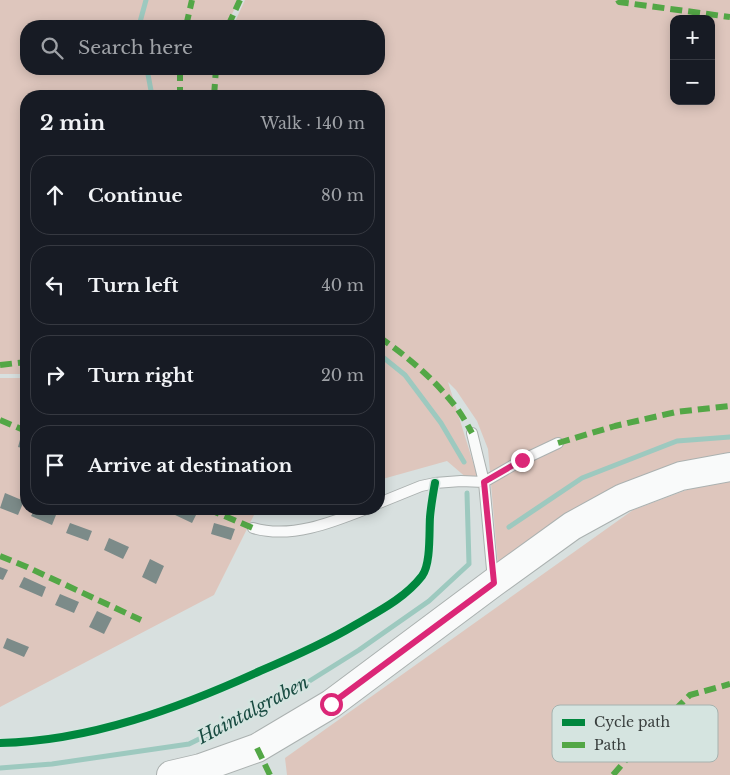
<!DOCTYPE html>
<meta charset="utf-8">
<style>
:root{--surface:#171b24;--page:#20242c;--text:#f1f3f6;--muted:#9ea1a6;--line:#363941}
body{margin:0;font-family:"Libre Baskerville",serif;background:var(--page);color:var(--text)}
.controls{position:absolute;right:15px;top:15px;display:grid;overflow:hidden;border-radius:10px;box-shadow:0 2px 12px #0003}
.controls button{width:45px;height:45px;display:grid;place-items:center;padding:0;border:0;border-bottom:1px solid var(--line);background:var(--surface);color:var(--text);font:25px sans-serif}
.stop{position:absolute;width:15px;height:15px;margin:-11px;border:4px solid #db2777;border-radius:50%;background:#fff}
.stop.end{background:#db2777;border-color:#fff;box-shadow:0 1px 5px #0008}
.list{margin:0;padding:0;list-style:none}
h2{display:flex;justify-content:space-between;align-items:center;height:65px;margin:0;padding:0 20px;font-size:21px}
h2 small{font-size:16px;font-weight:400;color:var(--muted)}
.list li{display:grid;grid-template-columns:32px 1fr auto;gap:15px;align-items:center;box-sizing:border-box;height:80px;margin:0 10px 10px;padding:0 10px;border:1px solid var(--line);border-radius:20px}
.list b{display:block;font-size:19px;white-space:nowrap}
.list em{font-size:16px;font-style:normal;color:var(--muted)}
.icon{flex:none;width:28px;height:28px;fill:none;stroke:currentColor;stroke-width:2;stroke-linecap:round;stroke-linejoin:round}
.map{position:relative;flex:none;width:730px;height:775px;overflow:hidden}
.search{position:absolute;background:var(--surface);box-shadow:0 2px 12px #0003;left:20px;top:20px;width:365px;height:55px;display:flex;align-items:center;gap:12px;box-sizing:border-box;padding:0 18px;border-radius:20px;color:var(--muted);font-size:19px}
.panel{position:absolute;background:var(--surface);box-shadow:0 2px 12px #0003;left:20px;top:90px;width:365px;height:425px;border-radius:20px}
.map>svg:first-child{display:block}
.green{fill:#dec6bd;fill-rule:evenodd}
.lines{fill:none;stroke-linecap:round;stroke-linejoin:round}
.stream{stroke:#9dc9bf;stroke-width:5}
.building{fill:#7c8b89}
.service-casing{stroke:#abb1b0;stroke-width:12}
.secondary-casing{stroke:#abb1b0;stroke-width:30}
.service{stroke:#f9fafa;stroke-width:10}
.secondary{stroke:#f9fafa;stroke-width:28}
.quiet{stroke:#53a746;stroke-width:6;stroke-dasharray:12 6;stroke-linecap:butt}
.cycleway-casing{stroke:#d5e4e0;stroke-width:11}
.cycleway{stroke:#00873e;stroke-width:8}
.route{stroke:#db2777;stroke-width:6}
.labels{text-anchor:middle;stroke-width:5;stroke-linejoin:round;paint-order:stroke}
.water-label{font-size:18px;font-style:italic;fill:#184b41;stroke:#d5e4e0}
.key{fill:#d5e4e0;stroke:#a6b2af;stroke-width:1}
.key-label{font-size:14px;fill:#383e3d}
</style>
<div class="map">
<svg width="730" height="775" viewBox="0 0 730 775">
<rect width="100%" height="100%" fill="#d8e0df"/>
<path class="green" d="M0,0h239l-13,26h-200v43h353v-43h-146l12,-26h485v460l-232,106 -10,-117 -11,-28 -21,-31 -8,-8 34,109 -35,-30 -68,19v-384h-223l-2,-3v3h-128v278h-26zM674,19h37v82h-37z
M0,378h26v131h231l-43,86 -214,112z
M730,481v294h-443l-2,-17 348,-248 75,-28z"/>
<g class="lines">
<path class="stream" d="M141,26l-1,-4 6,-22
M147,69l5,27
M379,354l26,21 36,48 23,39
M509,527l73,-49 95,-37 53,-4
M0,768l52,-4 137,-20 95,-47 75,-47 70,-49 40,-37 -2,-71"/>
</g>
<path class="building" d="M21,436l5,1v12l-8,-2z
M5,493l19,8 -6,14 -18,-7z
M35,509h6l15,6 -4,10 -21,-9z
M175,509h13l9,4 -5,10 -19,-9z
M70,523l22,8 -4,10 -22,-8z
M214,523l21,6 -4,11 -20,-6z
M109,538l20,9 -6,12 -19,-9z
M150,559l14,7 -8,18 -14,-7z
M0,567l8,3 -5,10 -3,-1z
M24,577l22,10 -4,10 -23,-10z
M60,594l19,8 -5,11 -19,-8z
M97,611l15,7 -8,16 -15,-7z
M7,638l22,9 -5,10 -21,-9z"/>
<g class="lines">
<defs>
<path id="service" d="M472,433l12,49 9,98
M379,503l42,-17 14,-3 26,-2 23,1 38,-22 36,-17
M253,528c37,11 78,-5 113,-19"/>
<path id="secondary" d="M171,775l30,-7 56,-20 74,-44 162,-121 79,-57 51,-28 58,-22 49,-9"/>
</defs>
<use href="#service" class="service-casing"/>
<use href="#secondary" class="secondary-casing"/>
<use href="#service" class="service"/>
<use href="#secondary" class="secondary"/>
<path class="quiet" d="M618,0l1,2 111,15
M186,26l6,-26
M228,26l12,-26
M180,69v27
M214,96l2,-27
M379,337c28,19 56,43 77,70 6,8 11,17 16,26
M0,365l26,-3
M0,420l26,11
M558,443l57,-17 61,-14 54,-6
M208,509l45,19
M0,556l27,11 114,53
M257,748l13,27
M613,775l25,-29 52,-51 40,-11"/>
<defs>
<path id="cycleway" d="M0,743c90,-2 179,-35 260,-72 33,-14 65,-28 95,-46 24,-14 50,-27 67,-49 9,-12 7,-44 8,-59 1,-11 3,-23 5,-34"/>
</defs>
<use href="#cycleway" class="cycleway-casing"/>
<use href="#cycleway" class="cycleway"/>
</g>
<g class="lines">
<path class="route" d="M331,704l163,-121 -10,-101 38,-22"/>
</g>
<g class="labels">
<g class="water-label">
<text transform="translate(253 710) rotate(-28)" y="6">Haintalgraben</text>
</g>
</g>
<rect x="552" y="705" width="166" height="57" rx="8" class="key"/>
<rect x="562" y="719" width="23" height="7" fill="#00873e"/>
<rect x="562" y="742" width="23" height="6" fill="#53a746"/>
<g class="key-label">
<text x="594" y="727">Cycle path</text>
<text x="594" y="750">Path</text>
</g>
</svg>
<div class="controls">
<button>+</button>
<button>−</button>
</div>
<div class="stop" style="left:331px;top:704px"></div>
<div class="stop end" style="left:522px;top:460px"></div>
<div class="search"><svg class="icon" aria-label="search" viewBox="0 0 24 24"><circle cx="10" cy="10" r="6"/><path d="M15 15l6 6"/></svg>Search here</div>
<section class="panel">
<h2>2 min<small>Walk · 140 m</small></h2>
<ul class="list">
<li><svg class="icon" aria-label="ahead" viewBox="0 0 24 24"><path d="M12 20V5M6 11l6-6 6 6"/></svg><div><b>Continue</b></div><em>80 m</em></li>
<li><svg class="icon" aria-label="left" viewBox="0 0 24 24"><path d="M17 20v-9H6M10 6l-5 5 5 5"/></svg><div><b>Turn left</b></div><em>40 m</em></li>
<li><svg class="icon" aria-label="right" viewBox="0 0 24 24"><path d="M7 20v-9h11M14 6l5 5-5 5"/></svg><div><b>Turn right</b></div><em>20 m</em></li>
<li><svg class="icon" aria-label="arrive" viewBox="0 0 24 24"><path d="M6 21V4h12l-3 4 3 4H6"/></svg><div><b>Arrive at destination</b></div></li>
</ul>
</section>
</div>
